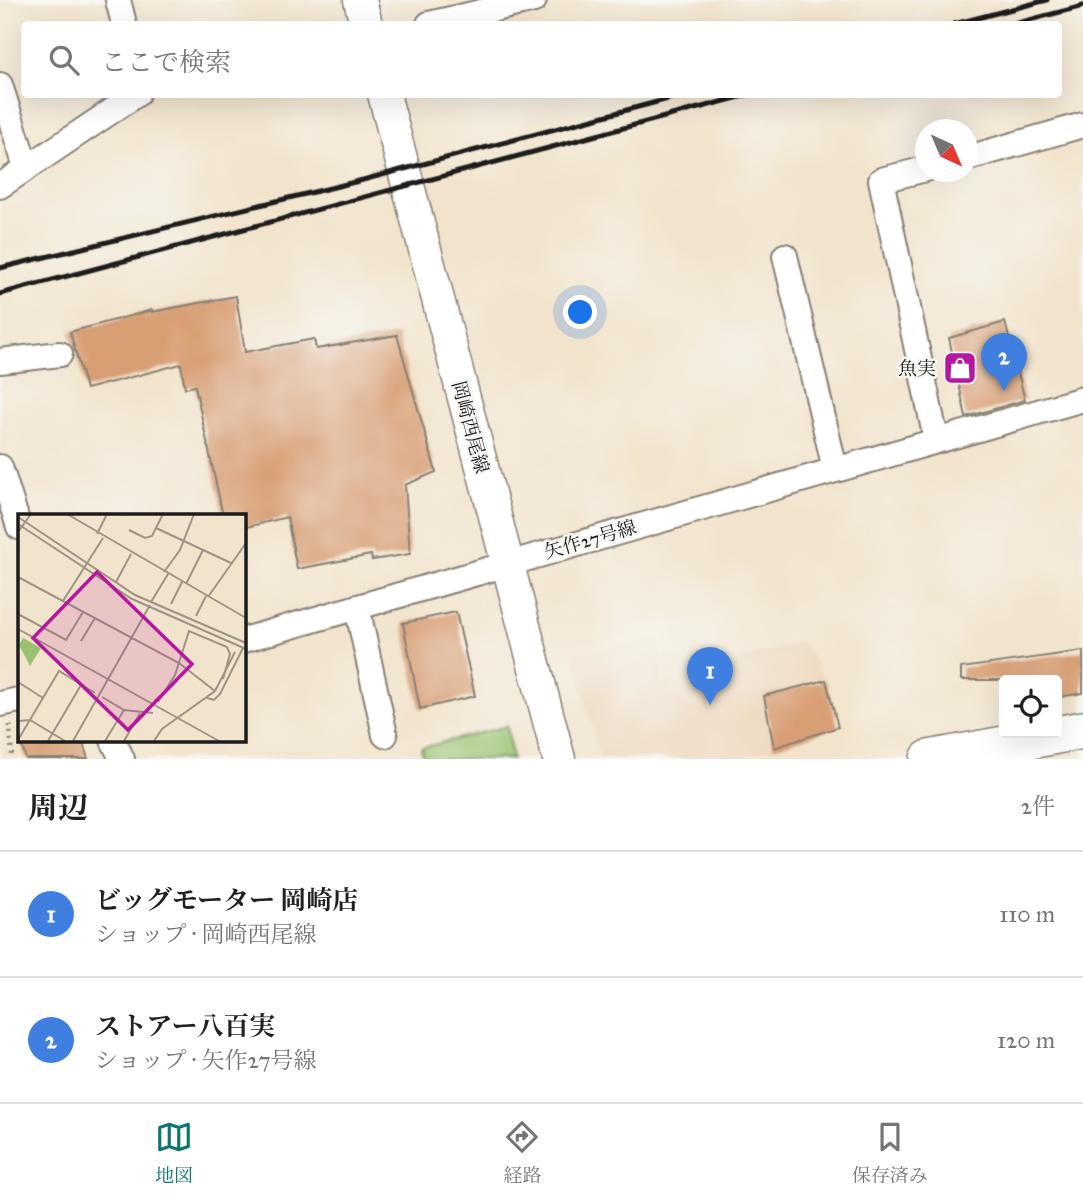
<!DOCTYPE html>
<html lang="ja">
<meta charset="utf-8">
<style>
:root{--surface:#fff;--page:#f2f2f2;--text:#202124;--muted:#757577;--line:#e0e0e0;--accent:#0f766e}
body{margin:0;font-family:"IM FELL Great Primer","Noto Serif JP",serif;background:var(--page);color:var(--text)}
.controls{position:absolute;right:21px;bottom:21px;display:grid;overflow:hidden;border-radius:7px;box-shadow:0 7px 28px #0002}
.controls button{width:63px;height:63px;display:grid;place-items:center;padding:0;border:0;border-bottom:2px solid var(--line);background:var(--surface);color:var(--text);font:35px sans-serif}
.compass{position:absolute;left:915px;top:119px;width:63px;height:63px;border-radius:50%;background:var(--surface);box-shadow:0 7px 28px #0002;rotate:136deg}
.you{position:absolute;left:581px;top:313px;width:24px;height:24px;margin:-18px;border:5px solid #fff;border-radius:50%;background:#1a73e8;box-shadow:0 0 0 10px #1a73e833}
.badge{display:grid;place-items:center;width:46px;height:46px;border-radius:50%;background:var(--accent);color:#fff;font-size:23px;font-weight:700}
.pin{position:absolute;translate:-50% -58px;filter:drop-shadow(0 2px 4px #0008)}
.pin::after{content:'';position:absolute;top:37px;width:24px;height:21px;background:inherit;clip-path:polygon(0 0,100% 0,50% 100%)}
.list{margin:0;padding:0;list-style:none}
h2{display:flex;justify-content:space-between;align-items:center;height:91px;margin:0;padding:0 28px;font-size:30px}
h2 small{font-size:23px;font-weight:400;color:var(--muted)}
.list li{display:grid;grid-template-columns:46px 1fr auto;gap:21px;align-items:center;box-sizing:border-box;height:126px;padding:0 28px;border-top:2px solid var(--line)}
.list b{display:block;font-size:26px;white-space:nowrap}
.list p{margin:0;font-size:23px;white-space:nowrap;color:var(--muted)}
.list em{font-size:23px;font-style:normal;color:var(--muted)}
.icon{flex:none;width:38px;height:38px;fill:none;stroke:currentColor;stroke-width:2;stroke-linecap:round;stroke-linejoin:round}
.map{position:relative;flex:none;width:1083px;height:759px;overflow:hidden}
.search{position:absolute;background:var(--surface);box-shadow:0 7px 28px #0002;left:21px;right:21px;top:21px;height:77px;display:flex;align-items:center;gap:18px;box-sizing:border-box;padding:0 24px;border-radius:7px;color:var(--muted);font-size:26px}
.sheet{height:343px;background:var(--surface)}
nav{display:flex;justify-content:space-around;align-items:center;box-sizing:border-box;height:98px;border-top:2px solid var(--line);background:var(--surface);font-size:19px;color:var(--muted)}
nav a{display:grid;justify-items:center;gap:4px}
nav .on{color:var(--accent)}
.map>svg:first-child{display:block}
.built{fill:#eed7bb}
.green{fill:#9ac26e;stroke:#5b6f45;stroke-width:2}
.building{fill:#d89f74}
.lines{fill:none;stroke-linecap:round;stroke-linejoin:round}
.minor-casing{stroke:#878074;stroke-width:28}
.major-casing{stroke:#878074;stroke-width:35}
.highway-casing{stroke:#878074;stroke-width:40}
.path{stroke:#878074;stroke-width:4.5;stroke-dasharray:2 5;stroke-linecap:butt}
.minor{stroke:#fff;stroke-width:24}
.major{stroke:#fff;stroke-width:32}
.highway{stroke:#fff;stroke-width:37}
.rail{stroke:#1c1c1c;stroke-width:5}
.labels{text-anchor:middle;stroke-width:5;stroke-linejoin:round;paint-order:stroke}
.poi-label{font-size:19px;fill:#1c1c1c;stroke:#f6f6f2;text-anchor:end}
.street-label{font-size:19px;fill:#1c1c1c;stroke:#f6f6f2}
.inset-road{fill:none;stroke:#9c9486;stroke-width:2}
.view{fill:#b5179e;fill-opacity:0.15;stroke:#b5179e;stroke-width:3.5}
.inset-edge{fill:none;stroke:#1c1c1c;stroke-width:3.5}
</style>
<div class="map">
<svg width="1083" height="759" viewBox="0 0 1083 759">
<rect width="100%" height="100%" fill="#f6f6f2"/>
<filter id="ink" filterUnits="userSpaceOnUse"><feTurbulence type="fractalNoise" baseFrequency=".0143" numOctaves="2"/><feDisplacementMap in="SourceGraphic" scale="14" xChannelSelector="R" yChannelSelector="G"/><feConvolveMatrix kernelMatrix="1 2 1 2 8 2 1 2 1" color-interpolation-filters="sRGB"/></filter>
<filter id="wash" filterUnits="userSpaceOnUse"><feTurbulence type="fractalNoise" baseFrequency=".00686" numOctaves="4" result="noise"/><feDisplacementMap in="SourceGraphic" scale="28" xChannelSelector="R" yChannelSelector="G"/><feGaussianBlur stdDeviation="1.57" result="paint"/><feColorMatrix in="noise" values="0 0 0 0 0 0 0 0 0 0 0 0 0 0 0 0 0 1.4 0 .05"/><feComposite in="paint" operator="in"/></filter>
<g filter="url(#wash)">
<rect width="100%" height="100%" fill="#f2e4cc"/>
<path class="built" d="M659,638l3,46 139,-43 25,39 12,47 -99,32h-138l-28,-104z"/>
<path class="green" d="M507,726l5,33h-88l-3,-11z"/>
<g id="blocks">
<path class="building" d="M236,296l9,56 69,-13 2,10 81,-14 39,137 -31,13 5,69 -38,6 -1,-5 -74,14 -10,-52 -44,11v-12h-20l-28,-130 -10,2 -4,-24 -95,25 -16,-57 82,-22v2z
M1005,322l20,78 -59,17 -17,-79z
M456,612l19,84 -55,13 -17,-86z
M1083,651v42l-24,4 -2,-17h-96v-12z
M826,680l12,47 -64,21 -10,-52z
M20,740h62l6,19h-62z"/>
</g>
</g>
<g filter="url(#ink)">
<use href="#blocks" fill-opacity="0" stroke="#878074" stroke-width="2"/>
<g class="lines">
<defs>
<path id="minor" d="M118,0l6,24
M429,24l105,-24
M0,85l26,82
M968,158l115,-33
M926,169l-45,11 55,259
M0,186l137,-92
M785,256l50,213
M0,361l60,-7
M0,467l19,60
M357,607l28,128
M243,640l840,-241
M0,704l19,-4
M113,740l9,19"/>
<path id="major" d="M360,0l6,24
M384,94l175,665"/>
<path id="highway" d="M929,759l154,-29"/>
</defs>
<use href="#minor" class="minor-casing"/>
<use href="#major" class="major-casing"/>
<use href="#highway" class="highway-casing"/>
<path class="path" d="M10,725l2,34"/>
<use href="#minor" class="minor"/>
<use href="#major" class="major"/>
<use href="#highway" class="highway"/>
<path class="rail" d="M954,24l93,-24
M1014,24l69,-18
M0,268l363,-88 324,-86
M0,294l751,-200"/>
</g>
</g>
<defs>
<symbol id="shop-square" viewBox="-11 -11 22 22"><rect x="-9" y="-9" width="18" height="18" rx="4" fill="#b5179e" stroke="#f6f6f2"/><path d="M-5-2.5h2.3a2.7 3.5 0 0 1 5.4 0H5L5.5 6h-11ZM-1.5-2.5h3a1.5 2.3 0 0 0-3 0Z" fill="#fff"/></symbol>
</defs>
<g fill-rule="evenodd">
<use href="#shop-square" x="941" y="349" width="38" height="38"/>
</g>
<g class="labels">
<g class="poi-label">
<text x="936" y="375">魚実</text>
</g>
<g class="street-label">
<text transform="translate(471 427) rotate(75)" y="7">岡崎西尾線</text>
<text transform="translate(590 539) rotate(-16)" y="7">矢作27号線</text>
</g>
</g>
<g transform="translate(18 514)">
<rect width="228" height="228" fill="#f2e4cc"/>
<path d="M5,124l18,10 -11,18 -11,-21z" fill="#9ac26e"/>
<path class="inset-road" d="M49,0l179,104M0,3l117,78 111,48M0,10l114,75 114,50M138,14l75,35M111,16l16,8 7,-2 11,-22M0,18l13,-18M79,20l10,-20M146,58l16,-22 14,-36M0,63l161,86 36,28M98,68l15,-28M168,70l17,-34M190,83l38,-54M45,87l40,-63M133,88l17,-28M153,90l11,-22M0,100l48,26 17,-28M178,102l10,-20M0,115l201,112M63,127l14,-23M0,168l25,16M84,183l22,13 29,3M189,184l7,2 6,-6 23,-46M140,188l17,-27 14,-44 38,16 3,7 -7,25M0,207l12,-1 35,21M0,226l41,-69 36,22M30,227l33,-56M55,227l77,-136M87,227l19,-31M106,227l16,-28M136,227l8,-12 53,-38 20,-39"/>
<path class="view" d="M79,58l95,92 -64,66 -95,-92z"/>
<rect width="228" height="228" class="inset-edge"/>
</g>
</svg>
<div class="controls">
<button><svg class="icon" aria-label="locate" viewBox="0 0 24 24"><circle cx="12" cy="12" r="6"/><path d="M12 2v4M12 18v4M2 12h4M18 12h4"/></svg></button>
</div>
<svg class="compass" viewBox="-18 -18 36 36"><path d="M0-13l5 13h-10z" fill="#e53935"/><path d="M0 13l5-13h-10z" fill="#757577"/></svg>
<div class="you"></div>
<div class="pin badge" style="left:710px;top:705px;background:#3f7fe0">1</div>
<div class="pin badge" style="left:1004px;top:391px;background:#3f7fe0">2</div>
<div class="search"><svg class="icon" aria-label="search" viewBox="0 0 24 24"><circle cx="10" cy="10" r="6"/><path d="M15 15l6 6"/></svg>ここで検索</div>
</div>
<section class="sheet">
<h2>周辺<small>2件</small></h2>
<ul class="list">
<li><span class="badge" style="background:#3f7fe0">1</span><div><b>ビッグモーター 岡崎店</b><p>ショップ · 岡崎西尾線</p></div><em>110 m</em></li>
<li><span class="badge" style="background:#3f7fe0">2</span><div><b>ストアー八百実</b><p>ショップ · 矢作27号線</p></div><em>120 m</em></li>
</ul>
</section>
<nav>
<a class="on"><svg class="icon" aria-label="map" viewBox="0 0 24 24"><path d="M3 6l6-2 6 2 6-2v14l-6 2-6-2-6 2zM9 4v14M15 6v14"/></svg>地図</a>
<a><svg class="icon" aria-label="directions" viewBox="0 0 24 24"><path d="M12 3l9 9-9 9-9-9zM9 14v-3h6M13 9l2 2-2 2"/></svg>経路</a>
<a><svg class="icon" aria-label="saved" viewBox="0 0 24 24"><path d="M7 4h10v16l-5-4-5 4z"/></svg>保存済み</a>
</nav>
